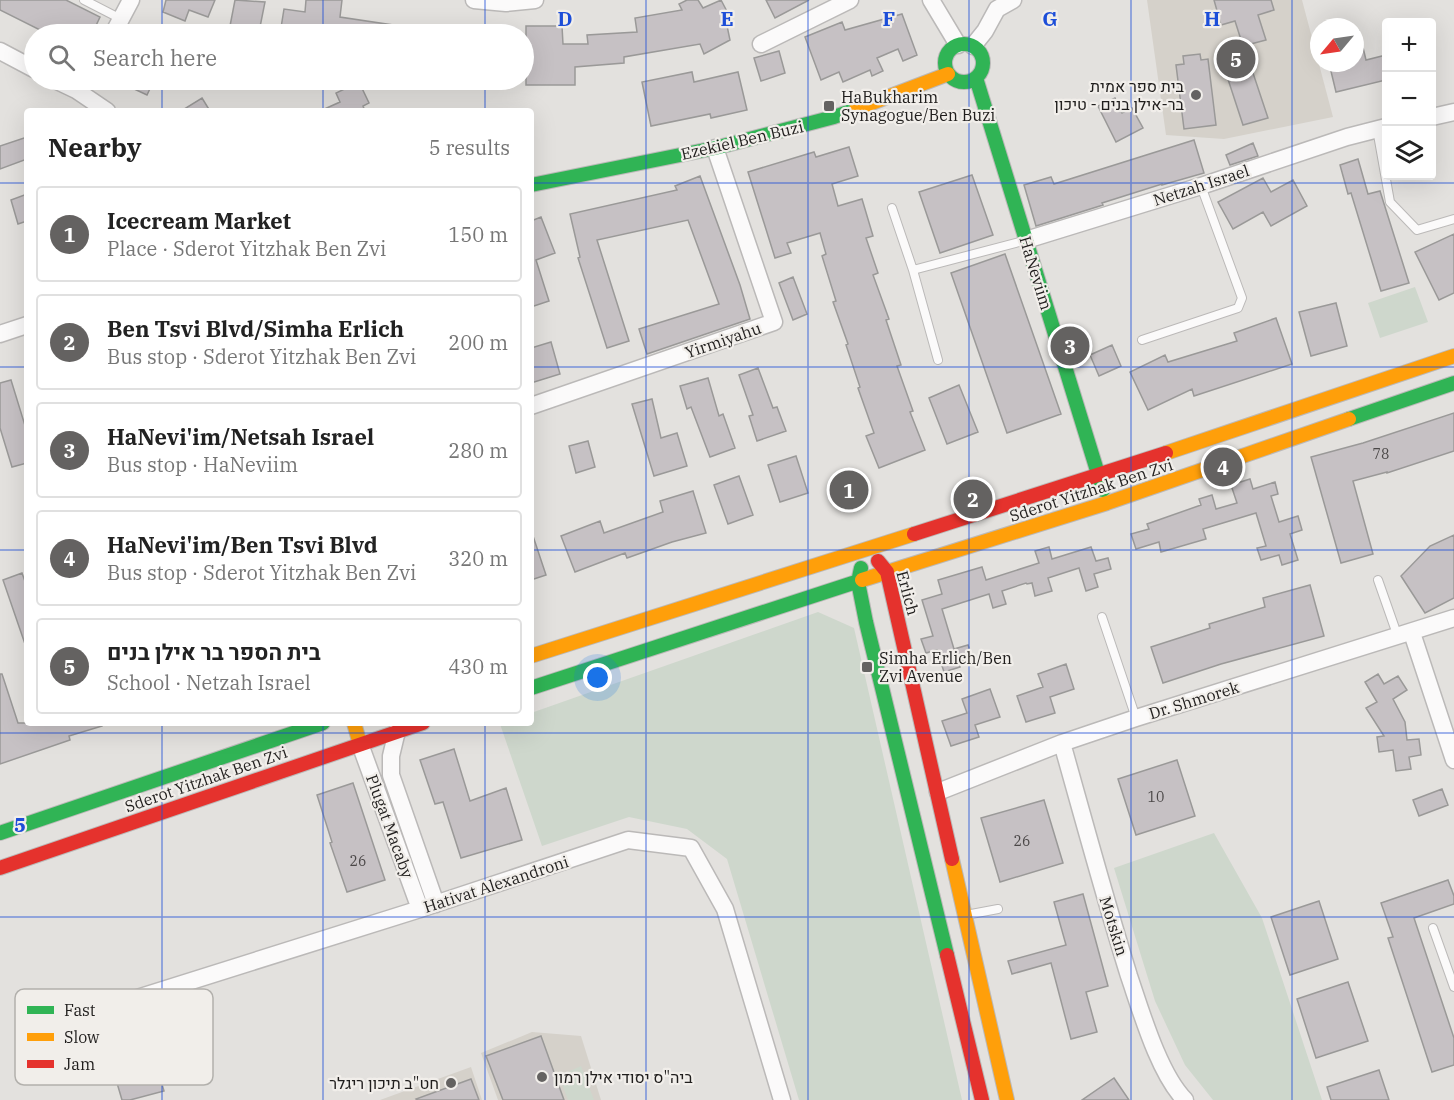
<!DOCTYPE html>
<meta charset="utf-8">
<style>
:root{--surface:#fff;--page:#f6f6f6;--text:#222;--muted:#767676;--line:#e0e0e0;--accent:#646261}
body{margin:0;font-family:"IBM Plex Serif",Heebo,serif;background:var(--page);color:var(--text)}
.controls{position:absolute;right:18px;top:18px;display:grid;overflow:hidden;border-radius:6px;box-shadow:0 6px 24px #0002}
.controls button{width:54px;height:54px;display:grid;place-items:center;padding:0;border:0;border-bottom:2px solid var(--line);background:var(--surface);color:var(--text);font:30px sans-serif}
.compass{position:absolute;left:1310px;top:18px;width:54px;height:54px;border-radius:50%;background:var(--surface);box-shadow:0 6px 24px #0002;rotate:241deg}
.you{position:absolute;left:598px;top:678px;width:21px;height:21px;margin:-15px;border:4px solid #fff;border-radius:50%;background:#1a73e8;box-shadow:0 0 0 9px #1a73e833}
.badge{display:grid;place-items:center;width:39px;height:39px;border-radius:50%;background:var(--accent);color:#fff;font-size:20px;font-weight:700}
.pin{position:absolute;translate:-50% -50%;border:3px solid #fff;box-shadow:0 2px 6px #0006}
.list{margin:0;padding:0;list-style:none}
h2{display:flex;justify-content:space-between;align-items:center;height:78px;margin:0;padding:0 24px;font-size:26px}
h2 small{font-size:20px;font-weight:400;color:var(--muted)}
.list li{display:grid;grid-template-columns:39px 1fr auto;gap:18px;align-items:center;box-sizing:border-box;height:96px;margin:0 12px 12px;padding:0 12px;border:2px solid var(--line);border-radius:6px}
.list b{display:block;font-size:22px;white-space:nowrap}
.list p{margin:0;font-size:20px;white-space:nowrap;color:var(--muted)}
.list em{font-size:20px;font-style:normal;color:var(--muted)}
.icon{flex:none;width:33px;height:33px;fill:none;stroke:currentColor;stroke-width:2;stroke-linecap:round;stroke-linejoin:round}
.map{position:relative;flex:none;width:1454px;height:1100px;overflow:hidden}
.search{position:absolute;background:var(--surface);box-shadow:0 6px 24px #0002;left:24px;top:24px;width:510px;height:66px;display:flex;align-items:center;gap:15px;box-sizing:border-box;padding:0 21px;border-radius:33px;color:var(--muted);font-size:22px}
.panel{position:absolute;background:var(--surface);box-shadow:0 6px 24px #0002;left:24px;top:108px;width:510px;height:618px;border-radius:6px}
.map>svg:first-child{display:block}
.built{fill:#d5d1ca}
.green{fill:#ced7cc}
.building{fill:#c6c1c4;stroke:#9a9998;stroke-width:1.5}
.lines{fill:none;stroke-linecap:round;stroke-linejoin:round}
.lane-casing{stroke:#bbb9b8;stroke-width:10}
.street-casing{stroke:#bbb9b8;stroke-width:19}
.fast-casing{stroke:#bbb9b8;stroke-width:16}
.slow-casing{stroke:#bbb9b8;stroke-width:16}
.jam-casing{stroke:#bbb9b8;stroke-width:16}
.lane{stroke:#fbfafa;stroke-width:8}
.street{stroke:#fbfafa;stroke-width:16}
.fast{stroke:#30b455;stroke-width:14}
.slow{stroke:#ff9f0a;stroke-width:14}
.jam{stroke:#e5322d;stroke-width:14}
.grid{fill:none;stroke:#1d4ed8;stroke-width:1.5;stroke-opacity:0.55}
.poi-dot{fill:#646261;stroke:#f1eeea;stroke-width:2}
.labels{text-anchor:middle;stroke-width:4.5;stroke-linejoin:round;paint-order:stroke}
.number-label{font-size:14px;fill:#4a4747}
.poi-label{font-size:16px;fill:#201e1d;stroke:#f1eeea;text-anchor:start}
.street-label{font-size:16px;fill:#201e1d;stroke:#f1eeea}
.key{fill:#f1eeea;stroke:#b2b0ac;stroke-width:1.5}
.key-label{font-size:16px;fill:#201e1d}
.grid-label{font-size:20px;text-anchor:middle;font-weight:bold;fill:#1d4ed8;stroke:#f1eeea;stroke-width:4.5;stroke-linejoin:round;paint-order:stroke}
</style>
<div class="map">
<svg width="1454" height="1100" viewBox="0 0 1454 1100">
<rect width="100%" height="100%" fill="#e3e1de"/>
<path class="built" d="M1147,0h155l31,117 -109,22 -58,-4z
M532,1032l49,4 20,64h-103l-17,-47z
M471,1067l11,33h-102z"/>
<path class="green" d="M1415,287l13,35 -48,16 -12,-35z
M818,612l36,16 108,472h-163l-72,-241 -40,-30 -58,-12 -87,29 -42,-122 31,-1v-10z
M1214,833l48,85 60,182h-109l-28,-35 -30,-64 -41,-133z
M581,1066l13,34h-26l-9,-24z"/>
<path class="building" d="M0,0h66l34,17 -8,17h-44l-48,-24z
M166,0h49l-7,17 -19,-7 -4,11 -22,-9z
M235,0l30,2 -6,30 -29,-6z
M306,0h36l-2,17 73,11v6h-133l4,-25 21,3z
M687,0h11l5,8 18,-8 10,19 -5,2 4,19 -26,14 -4,-10 -76,13v6l-49,4v18h-49v-59h36l1,18h25l-1,-9 50,-3 -2,-14 47,-8 -3,-6z
M766,0h43l-34,18z
M1214,0h57l3,10 -16,5 8,25 -23,6 -8,-25 -14,4z
M902,14l15,41 -14,6 -5,-12 -21,9 6,13 -11,5 -2,-6 -27,12 -4,-10 -18,8 -16,-43 37,-15 3,8z
M1359,31l7,29 20,-5v25l-50,12 -7,-29h26v-31z
M779,51l6,22 -24,8 -7,-23z
M1200,54l1,6 7,-1 8,66 -32,4 -8,-64 8,-1 -1,-8z
M1247,55l21,63 -25,7 -20,-61z
M692,72l2,10 44,-10 9,38 -36,8 -1,-4 -59,12 -9,-44z
M115,80h39l-7,15z
M359,82l10,21 -6,3 2,5h-45l20,-9 -4,-9z
M202,98l8,13h-29z
M1115,98l7,15 10,-5 11,20 -27,14 -18,-36z
M27,137v22l-27,10v-23z
M1194,140l10,33 -42,12v-1l-60,19 1,2 -67,21 -12,-41 27,-8 3,7z
M1253,143l5,13 -28,9 -4,-10z
M849,147l9,29 -26,8 6,22 24,-7 11,37 -7,2 12,35 -5,2 16,44 -3,1 15,45 -4,1 16,45 -3,1 15,38 -46,18 -13,-32 8,-3 -16,-45 2,-1 -14,-42 2,-1 -15,-42 3,-1 -14,-45 4,-2 -6,-21 -33,10 4,10 -16,5 -27,-86 66,-20 2,5z
M1358,159l10,35 12,-3 29,92 -28,8 -30,-98 -3,1 -8,-29z
M972,175l21,60 -53,18 -21,-61z
M700,176l40,109 10,34 -103,35 -8,-25 80,-25 -31,-84 -91,20 32,101 -22,7 -29,-90 2,-1 -10,-43 107,-24 -2,-4z
M1263,178l8,14 22,-12 14,26 -36,20 -8,-14 -30,17 -15,-27z
M27,194v27l-9,3 -7,-24z
M541,217l14,36 -19,7 13,41 -18,6v-86z
M1454,234v59l-15,7 -24,-48z
M1005,254l56,160 -54,19 -56,-160z
M793,277l14,37 -14,6 -14,-37z
M1336,303l11,43 -36,10 -12,-44z
M1276,318l16,46 -98,32 -2,-7 -44,21 -18,-38 35,-17 3,7 69,-21 -3,-8z
M551,342l9,32 -29,9v-35z
M1112,345l9,21 -22,10 -9,-21z
M758,368l15,40 4,-1 9,24 -29,10 -8,-25 4,-1 -14,-40z
M708,378l11,38 4,-2 12,34 -25,9 -19,-50 -4,2 -7,-23z
M11,380l16,52v31l-15,4 -12,-39v-45z
M959,385l19,47 -31,12 -18,-46z
M652,399l9,39 16,-5 10,33 -33,10 -22,-72z
M1454,413v38l-67,22v-1l-34,9 20,73 -32,9 -30,-106 52,-14z
M588,441l7,26 -19,6 -7,-27z
M796,456l12,37 -28,9 -12,-37z
M739,476l14,39 -25,9 -14,-39z
M855,479l7,16 -19,8 -7,-19z
M1250,479l3,10 22,-7 3,12 -7,2 8,26 19,-6 4,14 -12,4 8,26 -16,5 -3,-10 -18,5 -4,-12 9,-2 -10,-33 -53,16 3,10 -45,13 -2,-10 -23,7 -5,-15 18,-5 -2,-5 54,-19 -2,-6 13,-4 4,14 21,-6 -6,-18z
M693,491l13,42 -34,9 -45,16 -2,-5 -50,19 -14,-36 39,-15 4,12 59,-21 -3,-11z
M1454,535v63l-29,15 -24,-37 29,-30z
M533,536l13,39 -15,5v-43z
M1049,547l3,12 39,-12 5,14 12,-3 3,11 -17,5 4,13 -12,4 -7,-23 -31,10 4,13 -17,5 -3,-13 -5,1 -1,-1 -24,8 4,13 -13,4 -4,-14 -47,15 12,40 14,-4 4,12 -14,5 2,5 -16,5 -7,-22 -11,3 -5,-14 12,-3 -11,-36 20,-6 -4,-14 44,-13 4,13 53,-17 -4,-12z
M22,573l5,14v57h-2l-22,-64z
M1310,585l14,51 -103,28 -58,19 -12,-36 59,-19 -1,-4 56,-17 -2,-9z
M1066,664l8,25 -24,8 5,16 -29,9 -9,-26 26,-9 -5,-13z
M0,674h2l16,49h83l1,3 -33,10 1,4 -70,24z
M1378,674l6,10 14,-8 9,14 -14,9 12,23 2,18 12,-1 2,16 -12,2 2,12 -15,2 -3,-21 -14,2 -2,-15 7,-1 -18,-28 11,-6 -12,-20z
M990,689l10,28 -25,8 4,12 -28,9 -9,-25 25,-8 -5,-14z
M454,749l16,52 36,-13 16,52 -61,18 -18,-56 -8,2 -15,-44z
M1177,760l18,56 -59,19 -18,-56z
M353,783l32,97 -38,12 -17,-49 2,-1 -15,-47z
M1442,789l6,16 -29,11 -6,-16z
M1044,800l19,63 -63,19 -19,-64z
M1448,880l6,16v8l-40,14 40,120v27l-22,7 -44,-134 5,-1 -12,-34z
M1083,894l25,92 -22,6 11,40 -26,7 -20,-76 -39,11 -4,-13 58,-16 -12,-43z
M1319,901l19,58 -48,16 -19,-58z
M1348,982l20,59 -52,17 -19,-59z
M541,1036l23,64h-61l-17,-44z
M153,1054l11,37 -34,9h-8l-10,-34z
M1379,1070l10,30h-58l-4,-13z
M1114,1078l15,22h-47z
M471,1079l8,21h-62l-1,-1z"/>
<g class="lines">
<defs>
<path id="lane" d="M84,0l37,19
M1377,129l13,73 27,28 37,-11
M892,208l21,62 25,90
M913,270l110,-29
M1142,340l96,-32 4,-10 -41,-112
M1378,580l20,57
M1102,617l34,101
M966,915l32,-6
M1433,928l21,59"/>
<path id="street" d="M474,0l32,3 29,-3
M931,0l27,45
M113,34l18,-34
M761,44l89,-44
M973,46l12,-15 12,-22 16,-9
M0,51l34,18
M55,80l21,10 31,21
M1432,117l22,-5
M1026,240l175,-54 146,-49 39,-10
M0,334l27,-9
M531,406l243,-84 -59,-174
M1412,633l42,127
M397,731l-6,25v19l45,129
M1062,743c22,78 43,156 67,233 12,35 30,98 56,124
M360,744l60,165
M938,792l124,-49 74,-25 318,-100
M45,1027l375,-118 208,-69 63,8 34,61 57,191"/>
<path id="fast" d="M945 63a19 19 0 1 1 38 0a19 19 0 1 1-38 0Z
M976,78l127,412
M531,185l184,-37 119,-31 22,-8
M1349,419l105,-36
M861,568l-3,14 8,40 81,333
M531,688l331,-108
M0,833l323,-110"/>
<path id="slow" d="M856,109l92,-35
M1166,453l288,-97
M862,580l245,-77 242,-84
M531,656l383,-122
M354,723l6,21
M952,859l55,241"/>
<path id="jam" d="M914,534l252,-81
M878,561l9,11 65,287
M0,868l423,-145
M947,955l35,145"/>
</defs>
<use href="#lane" class="lane-casing"/>
<use href="#street" class="street-casing"/>
<use href="#fast" class="fast-casing"/>
<use href="#slow" class="slow-casing"/>
<use href="#jam" class="jam-casing"/>
<use href="#lane" class="lane"/>
<use href="#street" class="street"/>
<use href="#fast" class="fast"/>
<use href="#slow" class="slow"/>
<use href="#jam" class="jam"/>
</g>
<path class="grid" d="M162,0v34M323,0v34M485,0v34M646,0v1100M808,0v1100M969,0v1100M1131,0v1100M1292,0v1100M162,80v31M323,80v31M485,80v31M0,183h27M531,183h923M0,367h27M531,367h923M0,550h27M531,550h923M162,723v377M323,723v377M485,723v377M0,733h1454M0,917h1454"/>
<g class="poi-dot">
<circle cx="1196" cy="95" r="6"/>
<rect x="823" y="100" width="12" height="12" rx="3"/>
<rect x="861" y="661" width="12" height="12" rx="3"/>
<circle cx="542" cy="1077" r="6"/>
<circle cx="451" cy="1083" r="6"/>
</g>
<g class="labels">
<g class="number-label">
<text x="1381" y="459">78</text>
<text x="1156" y="802">10</text>
<text x="1022" y="846">26</text>
<text x="358" y="866">26</text>
</g>
<g class="poi-label">
<text x="1184" y="92" text-anchor="end">בית ספר אמית<tspan x="1184" dy="18">בר-אילן בנים - טיכון</tspan></text>
<text x="841" y="103">HaBukharim<tspan x="841" dy="18">Synagogue/Ben Buzi</tspan></text>
<text x="879" y="664">Simha Erlich/Ben<tspan x="879" dy="18">Zvi Avenue</tspan></text>
<text x="554" y="1083">ביה"ס יסודי אילן רמון</text>
<text x="439" y="1089" text-anchor="end">חט"ב תיכון ריגלר</text>
</g>
<g class="street-label">
<text transform="translate(742 140) rotate(-13)" y="6">Ezekiel Ben Buzi</text>
<text transform="translate(1201 185) rotate(-18)" y="6">Netzah Israel</text>
<text transform="translate(1036 273) rotate(73)" y="6">HaNeviim</text>
<text transform="translate(723 340) rotate(-19)" y="6">Yirmiyahu</text>
<text transform="translate(1091 490) rotate(-18)" y="6">Sderot Yitzhak Ben Zvi</text>
<text transform="translate(908 593) rotate(75)" y="6">Erlich</text>
<text transform="translate(1194 700) rotate(-17)" y="6">Dr. Shmorek</text>
<text transform="translate(206 779) rotate(-19)" y="6">Sderot Yitzhak Ben Zvi</text>
<text transform="translate(390 826) rotate(70)" y="6">Plugat Macaby</text>
<text transform="translate(496 884) rotate(-18)" y="6">Hativat Alexandroni</text>
<text transform="translate(1114 926) rotate(73)" y="6">Motskin</text>
</g>
</g>
<rect x="15" y="989" width="198" height="96" rx="9" class="key"/>
<rect x="27" y="1006" width="27" height="8" fill="#30b455"/>
<rect x="27" y="1033" width="27" height="8" fill="#ff9f0a"/>
<rect x="27" y="1060" width="27" height="8" fill="#e5322d"/>
<g class="key-label">
<text x="64" y="1016">Fast</text>
<text x="64" y="1043">Slow</text>
<text x="64" y="1070">Jam</text>
</g>
<g class="grid-label">
<text x="565" y="26">D</text>
<text x="727" y="26">E</text>
<text x="889" y="26">F</text>
<text x="1050" y="26">G</text>
<text x="1212" y="26">H</text>
<text x="20" y="832">5</text>
</g>
</svg>
<div class="controls">
<button>+</button>
<button>−</button>
<button><svg class="icon" aria-label="layers" viewBox="0 0 24 24"><path d="M12 4l9 5-9 5-9-5zM3 14l9 5 9-5"/></svg></button>
</div>
<svg class="compass" viewBox="-18 -18 36 36"><path d="M0-13l5 13h-10z" fill="#e53935"/><path d="M0 13l5-13h-10z" fill="#767676"/></svg>
<div class="you"></div>
<div class="pin badge" style="left:849px;top:490px">1</div>
<div class="pin badge" style="left:973px;top:499px">2</div>
<div class="pin badge" style="left:1070px;top:346px">3</div>
<div class="pin badge" style="left:1223px;top:467px">4</div>
<div class="pin badge" style="left:1236px;top:59px">5</div>
<div class="search"><svg class="icon" aria-label="search" viewBox="0 0 24 24"><circle cx="10" cy="10" r="6"/><path d="M15 15l6 6"/></svg>Search here</div>
<section class="panel">
<h2>Nearby<small>5 results</small></h2>
<ul class="list">
<li><span class="badge">1</span><div><b>Icecream Market</b><p>Place · Sderot Yitzhak Ben Zvi</p></div><em>150 m</em></li>
<li><span class="badge">2</span><div><b>Ben Tsvi Blvd/Simha Erlich</b><p>Bus stop · Sderot Yitzhak Ben Zvi</p></div><em>200 m</em></li>
<li><span class="badge">3</span><div><b>HaNevi'im/Netsah Israel</b><p>Bus stop · HaNeviim</p></div><em>280 m</em></li>
<li><span class="badge">4</span><div><b>HaNevi'im/Ben Tsvi Blvd</b><p>Bus stop · Sderot Yitzhak Ben Zvi</p></div><em>320 m</em></li>
<li><span class="badge">5</span><div><b>בית הספר בר אילן בנים</b><p>School · Netzah Israel</p></div><em>430 m</em></li>
</ul>
</section>
</div>
